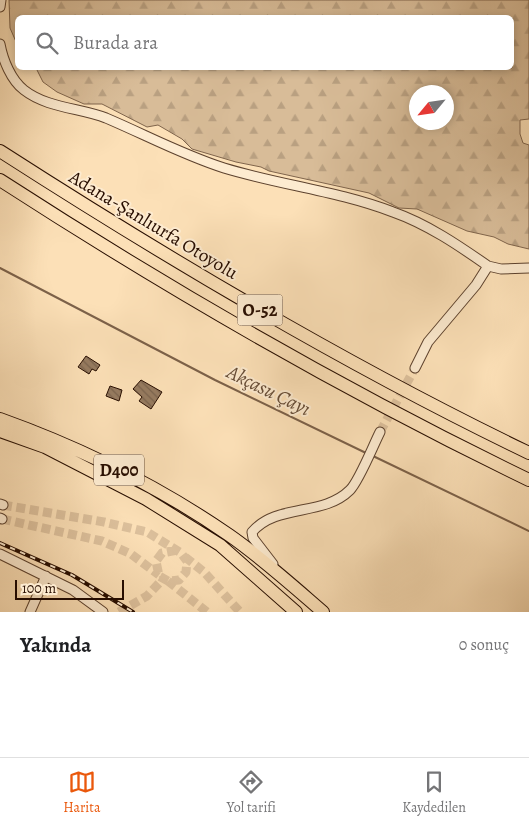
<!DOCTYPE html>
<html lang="tr">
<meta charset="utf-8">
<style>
:root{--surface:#fff;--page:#f2f2f2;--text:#202124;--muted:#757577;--line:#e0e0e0;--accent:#ea580c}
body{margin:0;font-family:Alegreya,serif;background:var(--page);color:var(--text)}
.compass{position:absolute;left:409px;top:85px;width:45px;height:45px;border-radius:50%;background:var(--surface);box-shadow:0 2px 8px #0003;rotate:241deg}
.scale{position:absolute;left:15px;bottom:12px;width:109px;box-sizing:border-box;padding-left:5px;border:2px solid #280e01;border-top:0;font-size:14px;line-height:18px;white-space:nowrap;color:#280e01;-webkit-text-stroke:4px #fdebd0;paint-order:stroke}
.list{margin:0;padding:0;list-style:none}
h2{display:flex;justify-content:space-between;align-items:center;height:65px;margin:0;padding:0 20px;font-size:21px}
h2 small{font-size:16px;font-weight:400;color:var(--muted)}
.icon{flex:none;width:28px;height:28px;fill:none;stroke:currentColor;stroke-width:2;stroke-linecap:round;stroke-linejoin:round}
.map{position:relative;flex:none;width:529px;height:612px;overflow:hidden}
.search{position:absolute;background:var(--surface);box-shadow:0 2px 8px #0003;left:15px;right:15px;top:15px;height:55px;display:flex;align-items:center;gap:12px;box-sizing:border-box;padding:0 18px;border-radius:8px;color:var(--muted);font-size:19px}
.sheet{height:145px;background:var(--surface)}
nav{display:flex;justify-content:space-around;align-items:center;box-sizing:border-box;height:70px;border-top:1px solid var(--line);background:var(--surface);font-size:14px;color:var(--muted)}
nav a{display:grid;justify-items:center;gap:2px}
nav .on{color:var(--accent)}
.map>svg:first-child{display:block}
.forest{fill:url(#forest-firs);stroke:#80654c;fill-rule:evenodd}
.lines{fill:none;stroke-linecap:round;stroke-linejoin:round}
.stream{stroke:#7c6149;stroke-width:2}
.building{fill:url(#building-back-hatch);stroke:#280e01}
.minor-tunnel{stroke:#dcc09c;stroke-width:9;stroke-dasharray:9 4.5;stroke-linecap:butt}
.minor-casing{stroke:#5d422e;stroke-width:11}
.highway-casing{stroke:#280e01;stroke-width:14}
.minor{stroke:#fdebd0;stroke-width:9}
.highway{stroke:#fce0b7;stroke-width:12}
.rail-casing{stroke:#280e01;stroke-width:4}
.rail{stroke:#fdebd0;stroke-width:2;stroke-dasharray:5.5;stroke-linecap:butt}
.labels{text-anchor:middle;stroke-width:4;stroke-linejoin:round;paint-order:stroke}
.shield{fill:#fdebd0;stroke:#68503f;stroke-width:1}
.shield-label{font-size:18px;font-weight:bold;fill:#280e01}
.street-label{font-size:19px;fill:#280e01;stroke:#fdebd0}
.water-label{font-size:20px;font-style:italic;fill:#674d37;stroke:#fdebd0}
</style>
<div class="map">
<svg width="529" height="612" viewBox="0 0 529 612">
<defs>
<pattern id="forest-firs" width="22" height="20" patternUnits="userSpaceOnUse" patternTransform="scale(1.25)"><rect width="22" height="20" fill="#d8bc98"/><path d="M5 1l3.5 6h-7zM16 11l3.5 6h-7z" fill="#b9a081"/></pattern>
<pattern id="building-back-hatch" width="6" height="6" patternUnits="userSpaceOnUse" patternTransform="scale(1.25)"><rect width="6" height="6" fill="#967b60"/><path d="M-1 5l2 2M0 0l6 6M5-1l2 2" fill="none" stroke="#7a634d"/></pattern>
</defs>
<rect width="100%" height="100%" fill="#fce0b7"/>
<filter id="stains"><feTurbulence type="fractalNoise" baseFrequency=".004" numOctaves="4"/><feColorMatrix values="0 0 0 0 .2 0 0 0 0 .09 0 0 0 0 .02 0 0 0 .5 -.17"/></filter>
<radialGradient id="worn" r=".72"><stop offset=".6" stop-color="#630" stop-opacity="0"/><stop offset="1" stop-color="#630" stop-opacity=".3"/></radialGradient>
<path class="forest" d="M9,0h520v119l-9,1v14l3,9 6,2v104l-21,-5 -14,-7 -27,-6 -50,-22 -18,-1 -30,-15 -100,-22 -8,-4 -25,-5 -44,-13 -10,-10 -24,-14 -11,2 -45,-23h-18l-27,-12 -14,-10 -7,-14h476v-50h-494l-1,26 -7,-16zM416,92h30v30h-30z"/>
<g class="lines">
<path class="stream" d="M0,268l215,112 151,73
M373,456l156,75"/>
</g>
<path class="building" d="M86,356l14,9 -4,6 -4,-2 -3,5 -11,-7z
M141,380l21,12 -11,17 -12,-8 3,-4 -9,-8z
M110,386l12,4 -3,11 -13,-5z"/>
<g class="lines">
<path class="minor-tunnel" d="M380,432l35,-64
M3,505l101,17 43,10 34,21 6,8 -1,11 -7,8 -11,1 -9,-5 -3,-15 6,-8 15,-3
M2,519l100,22 29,13 28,21
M185,557l19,15 36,40
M168,581l39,31
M119,612l28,-16 16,-17"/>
<defs>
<path id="minor" d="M0,7l1,-7
M0,44c3,16 11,36 24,46 23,18 56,18 82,28 40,17 77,37 118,50 56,17 114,23 169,44 34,12 65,33 95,54
M415,368l13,-26 48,-57 12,-19 13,3 28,-1
M0,504l3,1
M0,518l2,1
M0,554l73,36 30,22
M273,564l-20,-26 -1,-6c25,-29 71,-15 98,-42 9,-9 23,-44 30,-58
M30,612l16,-36"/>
<path id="highway" d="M0,151c171,110 346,214 529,302
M0,180c170,110 347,212 529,300
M0,419c81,29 158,67 229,116 33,23 64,51 94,77
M0,431l45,16 101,52 74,46 76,67"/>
</defs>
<use href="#minor" class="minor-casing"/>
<use href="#highway" class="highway-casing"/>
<use href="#minor" class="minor"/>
<use href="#highway" class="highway"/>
<defs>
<path id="rail" d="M0,543l72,32 61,37"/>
</defs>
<use href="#rail" class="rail-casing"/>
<use href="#rail" class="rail"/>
</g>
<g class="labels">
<g class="shield">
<rect x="237.5" y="294.5" width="45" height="31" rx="4"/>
<rect x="94" y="454.5" width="50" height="31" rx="4"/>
</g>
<g class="shield-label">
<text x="260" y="316">O-52</text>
<text x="119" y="476">D400</text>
</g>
<g class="street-label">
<text transform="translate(154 224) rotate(31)" y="7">Adana-Şanlıurfa Otoyolu</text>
</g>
<g class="water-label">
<text transform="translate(269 390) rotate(26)" y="7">Akçasu Çayı</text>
</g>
</g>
<rect width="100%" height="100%" filter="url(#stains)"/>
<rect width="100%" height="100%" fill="url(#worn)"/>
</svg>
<svg class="compass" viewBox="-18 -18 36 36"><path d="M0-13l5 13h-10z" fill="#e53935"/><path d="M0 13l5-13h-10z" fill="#757577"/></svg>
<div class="scale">100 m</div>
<div class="search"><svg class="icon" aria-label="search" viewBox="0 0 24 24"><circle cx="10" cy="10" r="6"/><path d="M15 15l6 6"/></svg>Burada ara</div>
</div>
<section class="sheet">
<h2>Yakında<small>0 sonuç</small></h2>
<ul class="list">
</ul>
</section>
<nav>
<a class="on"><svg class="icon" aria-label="map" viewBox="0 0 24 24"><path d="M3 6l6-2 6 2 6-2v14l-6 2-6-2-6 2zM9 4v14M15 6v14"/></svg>Harita</a>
<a><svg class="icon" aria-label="directions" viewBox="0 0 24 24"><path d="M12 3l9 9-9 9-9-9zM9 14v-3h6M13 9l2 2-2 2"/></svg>Yol tarifi</a>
<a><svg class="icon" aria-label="saved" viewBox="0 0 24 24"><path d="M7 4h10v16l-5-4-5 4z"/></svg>Kaydedilen</a>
</nav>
